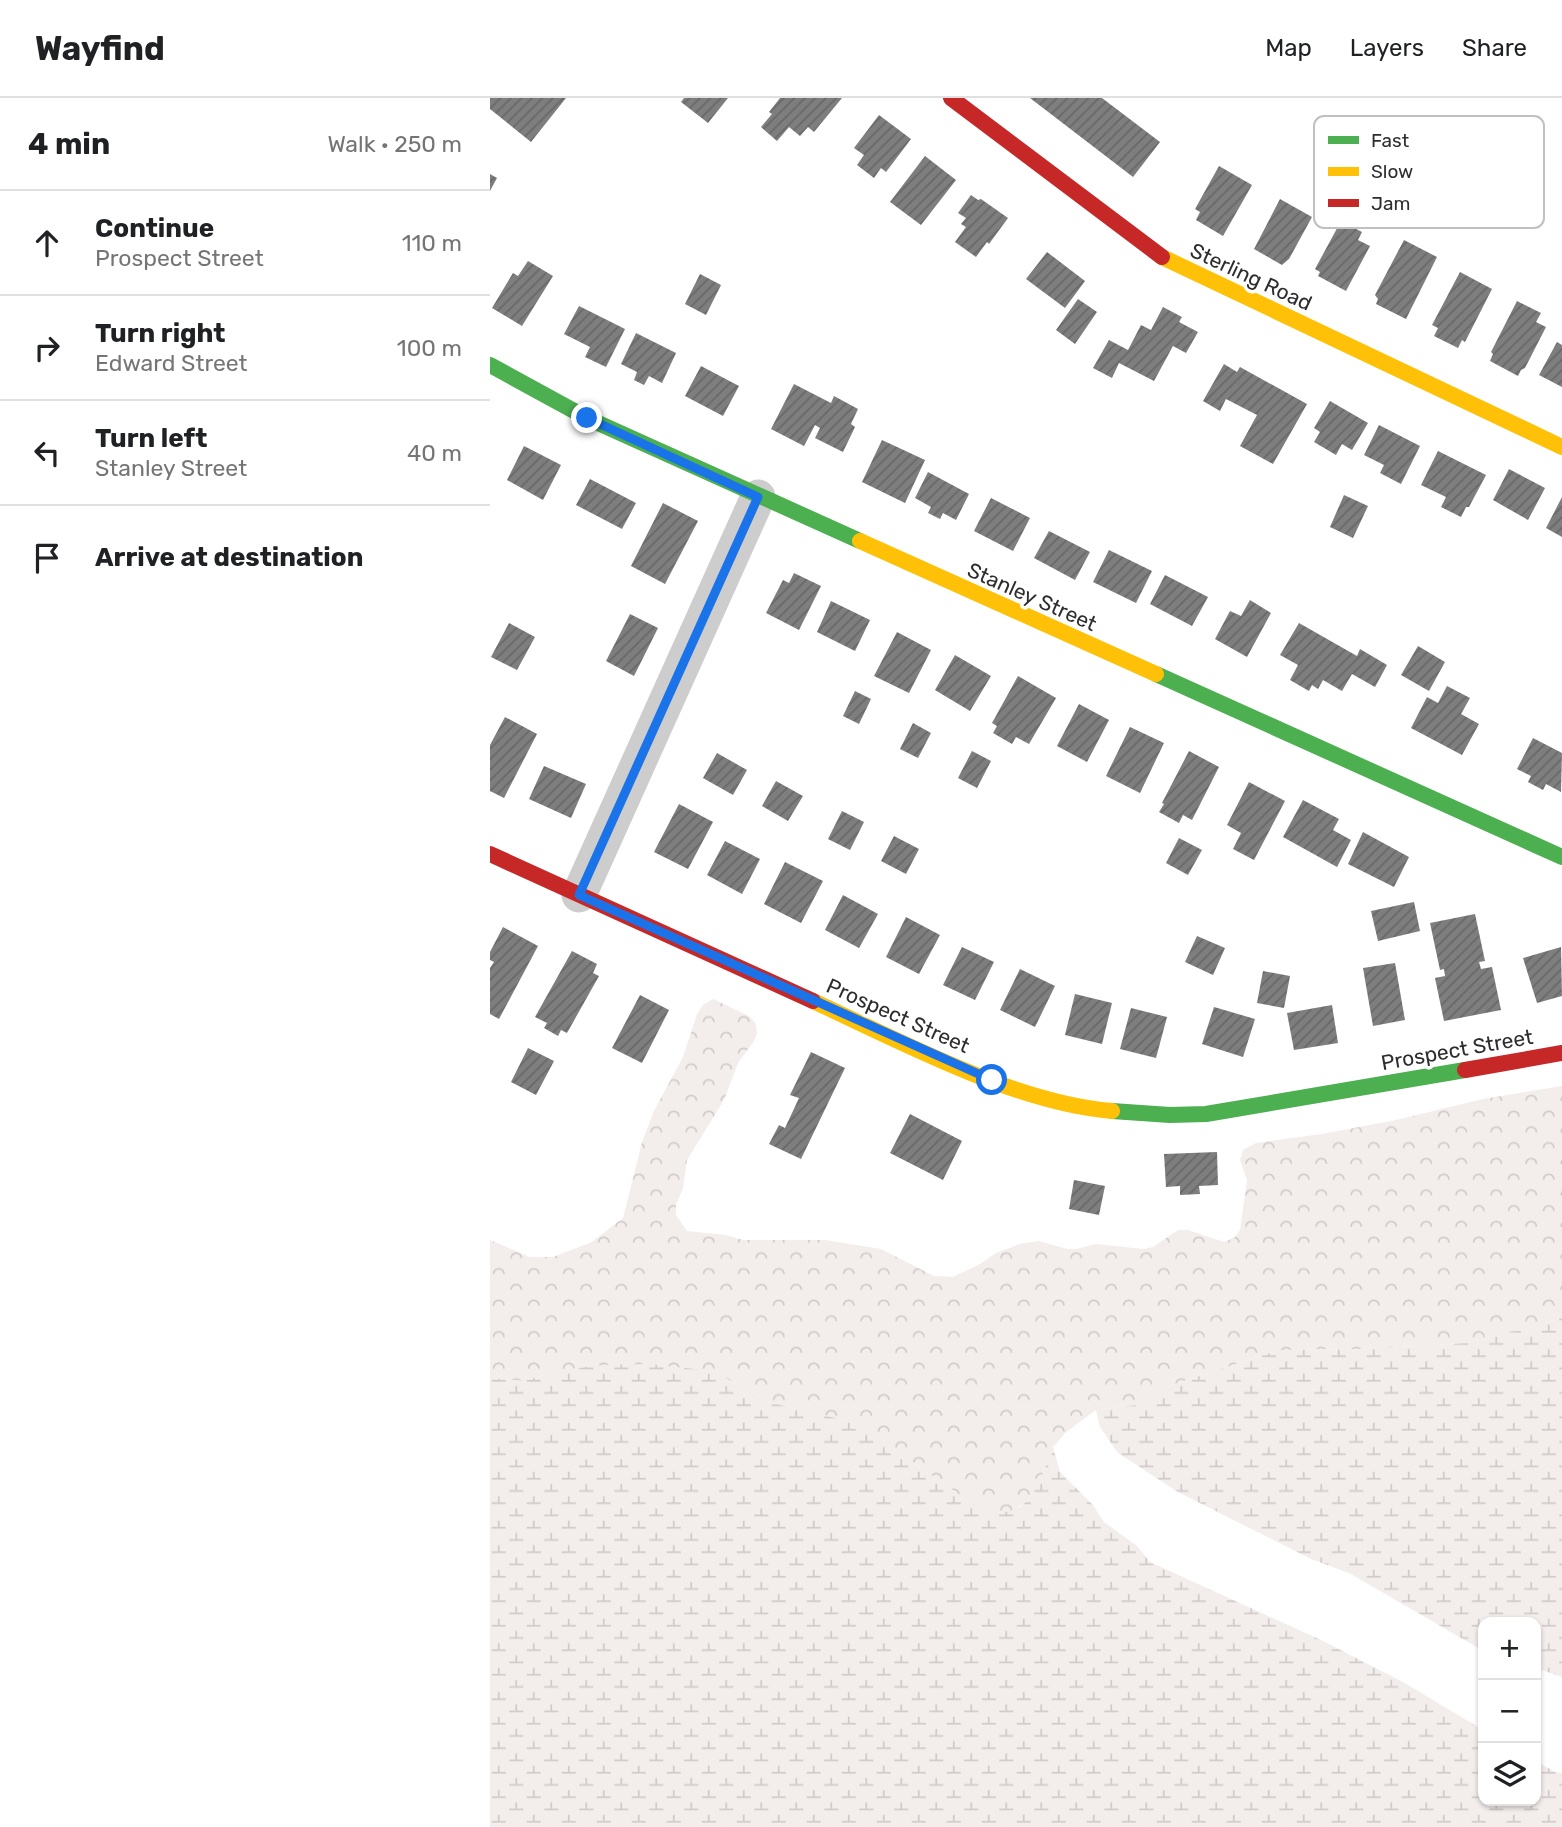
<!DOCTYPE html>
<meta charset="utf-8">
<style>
:root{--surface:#fff;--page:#f2f2f2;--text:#202124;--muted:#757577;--line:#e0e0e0}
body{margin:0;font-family:Rubik,sans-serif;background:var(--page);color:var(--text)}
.controls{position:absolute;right:21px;bottom:21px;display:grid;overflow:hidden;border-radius:14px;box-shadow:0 2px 5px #0004}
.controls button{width:63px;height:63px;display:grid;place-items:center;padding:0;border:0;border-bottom:2px solid var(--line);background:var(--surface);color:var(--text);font:35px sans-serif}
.stop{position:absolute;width:21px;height:21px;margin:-16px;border:5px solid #1a73e8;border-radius:50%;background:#fff}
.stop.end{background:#1a73e8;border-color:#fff;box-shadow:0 2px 7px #0008}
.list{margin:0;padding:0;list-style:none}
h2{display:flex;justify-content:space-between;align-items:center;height:91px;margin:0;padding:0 28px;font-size:30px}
h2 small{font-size:23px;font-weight:400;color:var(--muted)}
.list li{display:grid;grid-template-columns:46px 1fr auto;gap:21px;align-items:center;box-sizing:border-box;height:105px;padding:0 28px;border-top:2px solid var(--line)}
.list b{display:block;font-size:26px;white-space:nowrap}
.list p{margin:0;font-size:23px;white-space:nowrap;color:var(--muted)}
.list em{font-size:23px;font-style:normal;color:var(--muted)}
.icon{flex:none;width:38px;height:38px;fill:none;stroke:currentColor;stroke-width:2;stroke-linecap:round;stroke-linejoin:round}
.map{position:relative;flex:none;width:1072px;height:1729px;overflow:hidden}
header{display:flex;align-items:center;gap:42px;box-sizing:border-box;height:98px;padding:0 35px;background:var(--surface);border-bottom:2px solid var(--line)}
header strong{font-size:33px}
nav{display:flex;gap:38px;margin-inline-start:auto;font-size:24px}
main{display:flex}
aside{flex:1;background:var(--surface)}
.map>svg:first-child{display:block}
.forest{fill:url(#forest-crowns)}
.wetland{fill:url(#wetland-marsh)}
.building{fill:url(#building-hatch)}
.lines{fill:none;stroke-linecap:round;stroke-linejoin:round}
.street{stroke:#cdcdcd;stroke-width:35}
.fast{stroke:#4caf50;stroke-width:16}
.slow{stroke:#ffc107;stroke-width:16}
.jam{stroke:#c62828;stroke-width:16}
.route{stroke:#1a73e8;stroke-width:9}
.labels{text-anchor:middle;stroke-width:7;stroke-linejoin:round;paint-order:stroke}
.street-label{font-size:21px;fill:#2d2d2d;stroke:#fff}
.key{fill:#fff;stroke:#c0c0c0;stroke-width:2}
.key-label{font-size:19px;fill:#2d2d2d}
</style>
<header>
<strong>Wayfind</strong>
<nav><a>Map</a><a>Layers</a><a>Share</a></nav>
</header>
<main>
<aside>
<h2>4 min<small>Walk · 250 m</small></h2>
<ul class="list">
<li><svg class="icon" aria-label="ahead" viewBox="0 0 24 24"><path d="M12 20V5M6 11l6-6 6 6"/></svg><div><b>Continue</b><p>Prospect Street</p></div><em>110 m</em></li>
<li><svg class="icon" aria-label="right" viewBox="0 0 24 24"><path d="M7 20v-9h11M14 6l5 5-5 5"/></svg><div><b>Turn right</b><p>Edward Street</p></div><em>100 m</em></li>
<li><svg class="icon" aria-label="left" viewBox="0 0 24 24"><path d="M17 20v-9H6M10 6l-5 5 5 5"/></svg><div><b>Turn left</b><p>Stanley Street</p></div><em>40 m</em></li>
<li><svg class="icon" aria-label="arrive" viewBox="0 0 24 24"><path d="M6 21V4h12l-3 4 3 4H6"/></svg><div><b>Arrive at destination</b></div></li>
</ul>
</aside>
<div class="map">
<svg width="1072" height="1729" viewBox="0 0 1072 1729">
<defs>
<pattern id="forest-crowns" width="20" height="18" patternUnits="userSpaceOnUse" patternTransform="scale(1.75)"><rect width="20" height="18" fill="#f3edec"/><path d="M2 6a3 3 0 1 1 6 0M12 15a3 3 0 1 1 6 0" fill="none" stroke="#d1cccb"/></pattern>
<pattern id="wetland-marsh" width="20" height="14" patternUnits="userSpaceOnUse" patternTransform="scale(1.75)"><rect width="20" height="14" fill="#f3edec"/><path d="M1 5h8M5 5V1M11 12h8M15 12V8" fill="none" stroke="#d1cccb"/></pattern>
<pattern id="building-hatch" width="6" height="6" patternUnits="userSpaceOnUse" patternTransform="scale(1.75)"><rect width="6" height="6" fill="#7e7e7e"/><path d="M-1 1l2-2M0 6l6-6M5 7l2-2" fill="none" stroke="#686868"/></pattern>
</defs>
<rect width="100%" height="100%" fill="#fff"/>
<path class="forest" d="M223,901l36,17 6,6 2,10 -3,9 -16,22 -14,37 -37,60 -4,28 -7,17v10l11,16 39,4 17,5h82l56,9 53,27 19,1 27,-13 16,-11 24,-9 19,-3 28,8h9l20,-5 48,5 9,-2 25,-17h10l36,12 10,-4 6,-8 7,-50 -7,-20 3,-10 13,-7 66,-9 74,-14 87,-21 79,-13v231l-29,10 -67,16 -99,6 -88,1 -110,36 -34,19 -39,5 -31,23 -12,14 -14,37 -11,16 -15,11 -20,2 -19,-8 -117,-82 -85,-20 -60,-32 -149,-1 -40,11 -33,-3v-138l40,17h23l39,-15 31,-24 19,-76 12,-31 29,-54 14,-43 6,-9z"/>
<path class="wetland" d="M1072,1219v360l-26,-9v-46h-53v28l-3,-1 -131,-76 -38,-14 -133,-67 -60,-39 -18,-26 -4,-17 39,-5 34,-19 110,-36 88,-1 99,-6 67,-16z
M160,1266l62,7 60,32 85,20 117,82c53,24 63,-17 79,-58l7,25 33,33 11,17 33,24 13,16 173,79 80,41 80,48v71h53v-40l19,11 7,1v54h-1072v-449l33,3 40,-11 39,-5z"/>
<path class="building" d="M0,0h76l-35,44 -41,-33z
M194,0h44l-20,25 -27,-21z
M290,0h62l-28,34 -6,-5 -8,9 -11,-9 -12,14 -16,-14 11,-13 -3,-2z
M540,0h72l58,44 -27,35z
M389,17l32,24 -25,33 -5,-4 -7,10 -17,-13 7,-10 -10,-7z
M435,58l31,24 -35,45 -31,-23z
M729,68l33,19 -29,51 -27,-16 4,-8 -5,-3z
M0,76l7,4 -7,13z
M481,97l7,5 3,-1 27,19 -19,26 -2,-2 -11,15 -21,-15 11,-15 -5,-3 5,-6 -8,-5z
M790,101l32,18 -23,42 -7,6 -28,-16z
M851,123l21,11 -4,8 12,6 -24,45 -28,-15 2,-4 -5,-3z
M914,142l33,17 -31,62 -30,-15 2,-5 -3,-4z
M557,154l38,29 -20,27 -39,-29z
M38,163l25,15 -31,50 -30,-18 21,-35 5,3z
M970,174l32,17 -27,53 -3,-2 -4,8 -24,-12 4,-8 -6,-3z
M210,176l21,11 -15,30 -21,-11z
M588,201l19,13 -22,32 -19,-14z
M1027,203l24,12 -5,9 10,5 -21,41 -4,2 -3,6 -28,-15 3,-7 -2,-2z
M89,208l46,23 -19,38 -21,-10 5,-10 -26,-13z
M673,209l19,10 -3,5 19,10 -12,21 -13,-7 -19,35 -35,-18 -7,15 -19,-10 16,-28 19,10 13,-25 10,5z
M146,235l40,20 -14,30 -13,-7 -5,9 -10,-5 3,-8 -16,-8z
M1067,244l5,3v42l-23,-12z
M734,266l13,8 3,-5 67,37 -34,60 -33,-18 17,-31 -31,-16 -6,12 -17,-10z
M211,268l38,20 -16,30 -38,-20z
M304,286l37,19 3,-7 24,13 -7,15 4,3 -12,25 -28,-14 5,-10 -5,-3 -11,21 -33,-17z
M840,303l38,22 -16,27 -10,-6 -6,11 -22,-13 6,-10 -6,-4z
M889,327l41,21 -19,38 -21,-11 4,-8 -20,-10z
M392,342l43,20 -20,43 -43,-21z
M34,348l37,19 -18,35 -36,-20z
M948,353l48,24 -17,32h-3l-5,10 -20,-10 5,-10 -25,-12z
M1019,371l36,19 -17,32 -35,-20z
M438,374l41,22 -13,26 -13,-7 -3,6 -12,-6 3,-6 -16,-9z
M100,381l46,24 -14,26 -46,-24z
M854,397l24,11 -15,32 -23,-11z
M1072,399v40l-16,-9z
M501,400l39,20 -17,33 -39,-20z
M173,405l35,18 -33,63 -34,-18z
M559,433l41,21 -15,28 -41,-22z
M619,452l43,21 -16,32 -43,-21z
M304,475l27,13 -22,44 -33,-17 17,-33 6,3z
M675,477l43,22 -16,29 -42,-22z
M760,502l21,13 -24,44 -32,-18 15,-28 11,5z
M341,503l39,19 -15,31 -38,-19z
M140,516l28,14 -24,48 -28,-15z
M19,525l26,14 -18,33 -26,-13z
M809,525l58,33 3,-7 27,16 -12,22 -23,-13 -10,17 -19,-11 -5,9 -6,-4 -3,6 -19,-11 8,-15 -18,-10z
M407,534l34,18 -22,43 -35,-17z
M928,548l27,16 -16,29 -28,-16z
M465,557l36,21 -21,35 -35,-21z
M528,578l38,22 -27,46 -13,-7 -4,7 -19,-11 4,-7 -5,-3z
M957,588l23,12 -9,16 18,10 -17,31 -51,-27 16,-31 11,6z
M365,593l16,8 -12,25 -16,-8z
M589,606l30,16 -22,42 -30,-16z
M15,619l32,17 -33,64 -14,-7v-46z
M423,625l18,10 -13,25 -18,-9z
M640,629l34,16 -24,50 -34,-17z
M1043,640l29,15 -1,39 -15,-8 -3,6 -15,-8 3,-6 -14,-7z
M482,653l19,10 -14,27 -19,-10z
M699,653l30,16 -27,53 -9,-5 -4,8 -20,-11 5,-8 -2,-1z
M227,655l30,17 -14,25 -30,-17z
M54,668l42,18 -15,34 -42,-19z
M286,683l27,15 -15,25 -26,-15z
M759,684l36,19 -31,59 -21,-11 8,-16 -14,-8z
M813,702l36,19 -6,11 18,10 -14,27 -54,-30z
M189,706l34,18 -25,47 -34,-17z
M352,713l22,11 -14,28 -22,-11z
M873,734l46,25 -15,30 -46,-23z
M404,738l25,13 -13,25 -25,-13z
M689,740l23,12 -14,25 -22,-12z
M235,743l35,18 -18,35 -35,-19z
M295,764l38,19 -22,42 -37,-19z
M353,797l35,19 -19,34 -34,-18z
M924,804l6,29 -42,10 -7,-30z
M985,816l10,47 -6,1 2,7 11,-2 9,43 -57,11 -9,-43 10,-2 -1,-7 -4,1 -10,-47z
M416,819l34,18 -21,39 -33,-17z
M13,829l35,19 -39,73 -9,-5v-46l4,-6 -4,-2v-8z
M707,838l28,12 -12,27 -28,-13z
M472,849l32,15 -19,38 -32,-15z
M1071,849l1,49 -25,7 -14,-45z
M82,853l25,13 -4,9 6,3 -32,57 -6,-3 -3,6 -14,-8 3,-5 -12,-6z
M905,865l10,57 -32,6 -10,-58z
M530,871l35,17 -20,41 -35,-17z
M773,873l27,5 -6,32 -27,-5z
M585,896l37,9 -10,41 -37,-9z
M150,897l29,15 -27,53 -30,-15z
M842,907l6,38 -44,7 -7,-37z
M724,909l41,12 -12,38 -41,-13z
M641,910l36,9 -11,41 -36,-9z
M38,950l26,13 -18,34 -25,-13z
M321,954l34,16 -44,91 -32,-15 10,-19 6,3 14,-30 -9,-3z
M420,1016l52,27 -19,39 -53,-27z
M727,1054l1,33 -19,1 1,8 -20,1v-9l-14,1 -2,-33z
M584,1082l31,6 -6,29 -30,-6z"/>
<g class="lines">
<path class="street" d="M89,797l179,-398"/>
<path class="fast" d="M0,267l97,53 273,123
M666,576l406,183
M622,1013l58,4 36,-1 259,-44"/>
<path class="slow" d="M672,159l400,190
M370,443l296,133
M323,903c89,41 202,102 299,110"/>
<path class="jam" d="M461,0l211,159
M0,756l323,147
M975,972l97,-17"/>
</g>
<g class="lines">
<path class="route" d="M97,320l171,79 -179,398 413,185"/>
</g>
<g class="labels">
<g class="street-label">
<text transform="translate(761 179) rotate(25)" y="7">Sterling Road</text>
<text transform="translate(542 499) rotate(24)" y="7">Stanley Street</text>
<text transform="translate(408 918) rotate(24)" y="7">Prospect Street</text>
<text transform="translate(967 952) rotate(-10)" y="7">Prospect Street</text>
</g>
</g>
<rect x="824" y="18" width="230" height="112" rx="10" class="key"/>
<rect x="838" y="38" width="31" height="8" fill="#4caf50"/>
<rect x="838" y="69" width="31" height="9" fill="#ffc107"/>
<rect x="838" y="101" width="31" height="8" fill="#c62828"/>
<g class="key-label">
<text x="881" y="49">Fast</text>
<text x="881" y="80">Slow</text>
<text x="881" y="112">Jam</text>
</g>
</svg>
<div class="controls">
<button>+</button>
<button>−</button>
<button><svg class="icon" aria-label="layers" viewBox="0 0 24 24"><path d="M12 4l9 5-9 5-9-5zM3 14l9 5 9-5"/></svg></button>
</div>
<div class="stop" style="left:502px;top:982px"></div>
<div class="stop end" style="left:97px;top:320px"></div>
</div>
</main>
